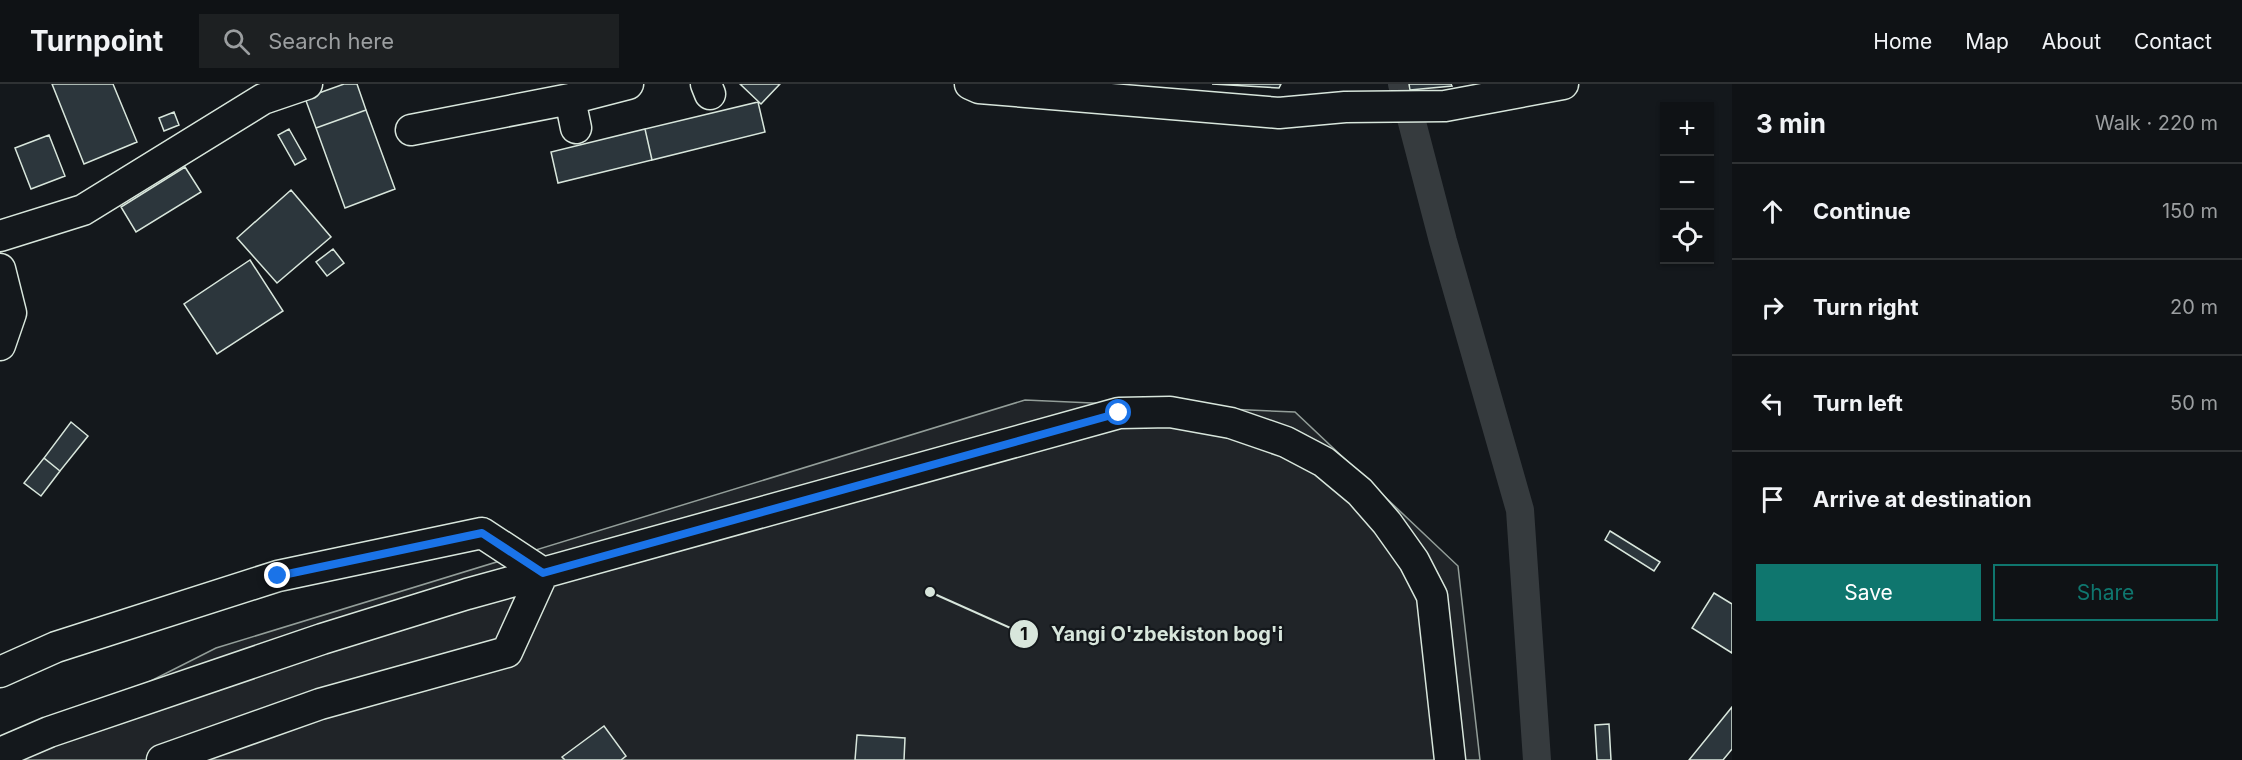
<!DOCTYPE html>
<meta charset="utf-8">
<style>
:root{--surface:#0f1215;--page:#1d2022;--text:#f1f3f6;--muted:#9b9ea0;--line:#2f3234;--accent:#0f766e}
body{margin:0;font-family:Inter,sans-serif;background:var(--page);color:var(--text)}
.controls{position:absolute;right:18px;top:18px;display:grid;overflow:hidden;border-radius:0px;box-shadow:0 2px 4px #0004}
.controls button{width:54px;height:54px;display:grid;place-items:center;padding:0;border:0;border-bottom:2px solid var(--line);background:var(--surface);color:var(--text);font:30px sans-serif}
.stop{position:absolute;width:18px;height:18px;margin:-14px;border:4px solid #1a73e8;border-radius:50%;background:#fff}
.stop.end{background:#1a73e8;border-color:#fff;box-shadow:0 2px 6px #0008}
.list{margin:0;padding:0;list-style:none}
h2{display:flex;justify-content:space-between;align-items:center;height:78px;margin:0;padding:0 24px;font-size:26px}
h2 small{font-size:20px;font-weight:400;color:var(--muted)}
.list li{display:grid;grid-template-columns:39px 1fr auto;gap:18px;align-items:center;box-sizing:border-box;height:96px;padding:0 24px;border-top:2px solid var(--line)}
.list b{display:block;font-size:22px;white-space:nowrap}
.list em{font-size:20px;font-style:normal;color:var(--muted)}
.actions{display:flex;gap:12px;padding:18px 24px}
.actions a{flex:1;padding:14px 0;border:2px solid var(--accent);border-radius:0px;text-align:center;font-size:21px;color:var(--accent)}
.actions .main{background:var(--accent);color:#fff}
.icon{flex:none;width:33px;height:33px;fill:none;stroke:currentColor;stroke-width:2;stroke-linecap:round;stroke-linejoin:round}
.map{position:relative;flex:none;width:1732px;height:676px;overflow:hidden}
header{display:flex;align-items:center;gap:36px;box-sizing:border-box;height:84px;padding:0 30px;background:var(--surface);border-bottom:2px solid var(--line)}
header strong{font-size:28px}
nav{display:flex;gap:33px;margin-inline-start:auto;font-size:21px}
.search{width:420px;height:54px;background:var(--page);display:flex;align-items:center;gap:15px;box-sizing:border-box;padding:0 21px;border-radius:0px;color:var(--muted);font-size:22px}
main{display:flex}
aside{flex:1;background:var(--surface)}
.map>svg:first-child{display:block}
.green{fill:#202428;stroke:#939e99;stroke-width:1.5}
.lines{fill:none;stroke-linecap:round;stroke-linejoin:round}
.canal{stroke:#363b3e;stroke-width:28}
.building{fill:#2c363c;stroke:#d8e6dc;stroke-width:1.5}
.minor-casing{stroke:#d8e6dc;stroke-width:33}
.minor{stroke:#14181c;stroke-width:30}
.route{stroke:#1a73e8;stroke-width:8}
.leader{fill:none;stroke:#d8e6dc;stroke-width:2}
.callout-dot{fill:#d8e6dc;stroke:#14181c;stroke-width:2}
.mark-label{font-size:18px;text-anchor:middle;font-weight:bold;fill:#111}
.callout-label{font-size:20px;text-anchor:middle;font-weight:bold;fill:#d8e6dc;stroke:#14181c;stroke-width:4.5;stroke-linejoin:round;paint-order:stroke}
</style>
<header>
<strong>Turnpoint</strong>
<div class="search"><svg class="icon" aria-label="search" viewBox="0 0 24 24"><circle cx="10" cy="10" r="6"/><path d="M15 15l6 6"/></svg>Search here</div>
<nav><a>Home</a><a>Map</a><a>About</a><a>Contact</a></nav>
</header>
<main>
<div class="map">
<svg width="1732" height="676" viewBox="0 0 1732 676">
<rect width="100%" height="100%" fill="#14181c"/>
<path class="green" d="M1025,316l270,12 163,154 22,194h-1480v-3l216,-109z"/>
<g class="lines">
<path class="canal" d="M1402,0l41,157 77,269 17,250"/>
</g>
<path class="building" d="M52,0h61l24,58 -53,22z
M344,0h13l9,26 -50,18 -11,-30z
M740,0h40l-19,20z
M1212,0h69l-2,4z
M1409,0h42l1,2 -42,4z
M758,18l7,30 -113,28 -7,-31z
M366,26l29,79 -50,19 -29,-80z
M174,28l5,13 -15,6 -5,-13z
M289,45l17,30 -11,6 -17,-30z
M645,45l7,31 -94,23 -7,-31z
M49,51l16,41 -34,13 -16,-41z
M185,83l16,25 -65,40 -15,-25z
M291,106l40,47 -54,46 -40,-45z
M333,165l11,14 -17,13 -11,-14z
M250,176l33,51 -66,43 -33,-50z
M71,338l17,14 -28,35 -16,-13z
M44,374l16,13 -19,25 -17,-13z
M1610,447l50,31 -6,9 -49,-31z
M1714,509l18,11v49l-40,-25z
M1732,623v42l-9,11h-34z
M1609,640l2,36h-14l-2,-35z
M604,642l22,30 -5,4h-56l-3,-3z
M857,651l48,3 -1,22h-49z"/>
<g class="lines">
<defs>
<path id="minor" d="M706,0l4,10
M970,0l9,4 300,25 66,-6 100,-1 118,-22
M570,15l6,29
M411,46l159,-31 58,-15
M0,152l83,-26 180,-111 44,-15
M0,185l11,44 -11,32
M0,588l56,-25 222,-71 204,-43 61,40 -36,79 -187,52 -158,56
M0,669l49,-21 273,-93 145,-45 652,-181 51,-1 61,11 55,19 38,20 36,30 27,31 27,38 18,35 18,164"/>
</defs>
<use href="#minor" class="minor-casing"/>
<use href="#minor" class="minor"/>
</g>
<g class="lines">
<path class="route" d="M278,492l204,-43 61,40 576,-160"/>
</g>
<path class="leader" d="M930 508L1024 550"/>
<g class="callout-dot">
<circle cx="930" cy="508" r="6"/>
<circle cx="1024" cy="550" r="15"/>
</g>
<g class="mark-label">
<text x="1024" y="556">1</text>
</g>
<g class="callout-label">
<text x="1167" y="557">Yangi O'zbekiston bog'i</text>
</g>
</svg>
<div class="controls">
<button>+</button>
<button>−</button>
<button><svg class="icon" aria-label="locate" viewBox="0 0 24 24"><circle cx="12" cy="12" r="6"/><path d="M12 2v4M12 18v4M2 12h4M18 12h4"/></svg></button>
</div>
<div class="stop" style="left:1119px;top:329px"></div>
<div class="stop end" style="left:278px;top:492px"></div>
</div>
<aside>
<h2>3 min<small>Walk · 220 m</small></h2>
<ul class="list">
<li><svg class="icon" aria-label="ahead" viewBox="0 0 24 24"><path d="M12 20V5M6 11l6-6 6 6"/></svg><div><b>Continue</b></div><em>150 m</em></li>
<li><svg class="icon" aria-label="right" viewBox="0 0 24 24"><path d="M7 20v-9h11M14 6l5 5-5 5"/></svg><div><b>Turn right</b></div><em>20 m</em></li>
<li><svg class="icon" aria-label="left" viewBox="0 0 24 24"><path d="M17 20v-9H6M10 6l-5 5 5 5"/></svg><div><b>Turn left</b></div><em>50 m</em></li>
<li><svg class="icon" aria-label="arrive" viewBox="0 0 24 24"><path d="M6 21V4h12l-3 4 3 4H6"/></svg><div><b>Arrive at destination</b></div></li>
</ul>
<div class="actions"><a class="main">Save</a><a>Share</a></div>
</aside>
</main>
